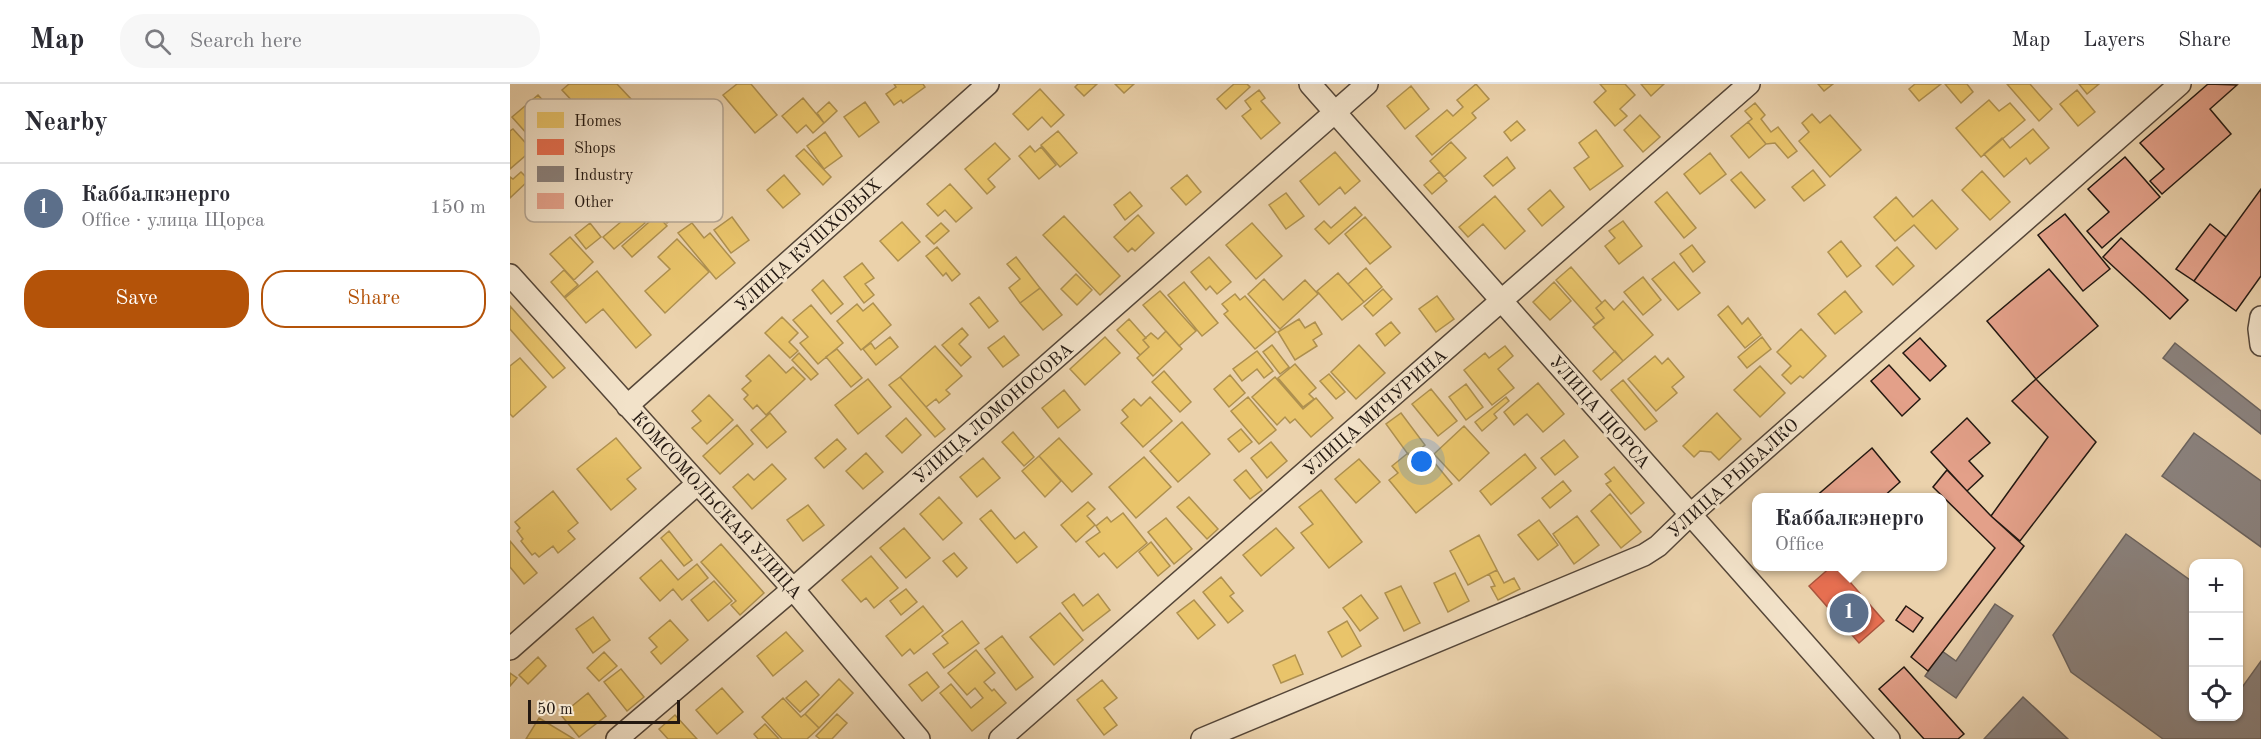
<!DOCTYPE html>
<meta charset="utf-8">
<style>
:root{--surface:#fff;--page:#f7f7f7;--text:#2b2b33;--muted:#7c7c81;--line:#e1e1e2;--accent:#b45309}
body{margin:0;font-family:"Old Standard TT",serif;background:var(--page);color:var(--text)}
.controls{position:absolute;right:18px;bottom:18px;display:grid;overflow:hidden;border-radius:12px;box-shadow:0 2px 4px #0004}
.controls button{width:54px;height:54px;display:grid;place-items:center;padding:0;border:0;border-bottom:2px solid var(--line);background:var(--surface);color:var(--text);font:30px sans-serif}
.scale{position:absolute;left:18px;bottom:15px;width:152px;box-sizing:border-box;padding-left:6px;border:3px solid #231811;border-top:0;font-size:16px;line-height:21px;white-space:nowrap;color:#231811;-webkit-text-stroke:4px #f2e2c9;paint-order:stroke}
.you{position:absolute;left:912px;top:378px;width:21px;height:21px;margin:-15px;border:4px solid #fff;border-radius:50%;background:#1a73e8;box-shadow:0 0 0 9px #1a73e833}
.badge{display:grid;place-items:center;width:39px;height:39px;border-radius:50%;background:var(--accent);color:#fff;font-size:20px;font-weight:700}
.pin{position:absolute;translate:-50% -50%;border:3px solid #fff;box-shadow:0 2px 6px #0006}
.popup{position:absolute;left:1242px;top:409px;width:195px;height:78px;box-sizing:border-box;display:grid;place-content:center;border-radius:12px;background:var(--surface);filter:drop-shadow(0 2px 4px #0005);font-size:20px;white-space:nowrap;color:var(--muted)}
.popup b{font-size:22px;color:var(--text)}
.popup::after{content:'';position:absolute;left:50%;top:100%;margin-left:-12px;border:12px solid transparent;border-top-color:var(--surface)}
.list{margin:0;padding:0;list-style:none}
h2{display:flex;justify-content:space-between;align-items:center;height:78px;margin:0;padding:0 24px;font-size:26px}
h2 small{font-size:20px;font-weight:400;color:var(--muted)}
.list li{display:grid;grid-template-columns:39px 1fr auto;gap:18px;align-items:center;box-sizing:border-box;height:90px;padding:0 24px;border-top:2px solid var(--line)}
.list b{display:block;font-size:22px;white-space:nowrap}
.list p{margin:0;font-size:20px;white-space:nowrap;color:var(--muted)}
.list em{font-size:20px;font-style:normal;color:var(--muted)}
.actions{display:flex;gap:12px;padding:18px 24px}
.actions a{flex:1;padding:14px 0;border:2px solid var(--accent);border-radius:24px;text-align:center;font-size:21px;color:var(--accent)}
.actions .main{background:var(--accent);color:#fff}
.icon{flex:none;width:33px;height:33px;fill:none;stroke:currentColor;stroke-width:2;stroke-linecap:round;stroke-linejoin:round}
.map{position:relative;flex:none;width:1751px;height:655px;overflow:hidden}
header{display:flex;align-items:center;gap:36px;box-sizing:border-box;height:84px;padding:0 30px;background:var(--surface);border-bottom:2px solid var(--line)}
header strong{font-size:28px}
nav{display:flex;gap:33px;margin-inline-start:auto;font-size:21px}
.search{width:420px;height:54px;background:var(--page);display:flex;align-items:center;gap:15px;box-sizing:border-box;padding:0 21px;border-radius:24px;color:var(--muted);font-size:22px}
main{display:flex}
aside{flex:1;background:var(--surface)}
.map>svg:first-child{display:block}
.homes{fill:#e9c46a;stroke:#ae904f;stroke-width:1.5}
.shops{fill:#e76f51;stroke:#ac553e;stroke-width:1.5}
.industry{fill:#8a817c;stroke:#6b625c;stroke-width:1.5}
.building{fill:#e3a089;stroke:#231811;stroke-width:1.5}
.lines{fill:none;stroke-linecap:round;stroke-linejoin:round}
.minor-casing{stroke:#554638;stroke-width:24}
.minor{stroke:#f2e2c9;stroke-width:21}
.labels{text-anchor:middle;stroke-width:6;stroke-linejoin:round;paint-order:stroke}
.street-label{font-size:18px;fill:#231811;stroke:#f2e2c9}
.key{fill:#f2e2c9;stroke:#b4a592;stroke-width:1.5}
.key-label{font-size:16px;fill:#231811}
</style>
<header>
<strong>Map</strong>
<div class="search"><svg class="icon" aria-label="search" viewBox="0 0 24 24"><circle cx="10" cy="10" r="6"/><path d="M15 15l6 6"/></svg>Search here</div>
<nav><a>Map</a><a>Layers</a><a>Share</a></nav>
</header>
<main>
<aside>
<h2>Nearby<small></small></h2>
<ul class="list">
<li><span class="badge" style="background:#5c6f8a">1</span><div><b>Каббалкэнерго</b><p>Office · улица Щорса</p></div><em>150 m</em></li>
</ul>
<div class="actions"><a class="main">Save</a><a>Share</a></div>
</aside>
<div class="map">
<svg width="1751" height="655" viewBox="0 0 1751 655">
<rect width="100%" height="100%" fill="#ebd2ac"/>
<filter id="stains"><feTurbulence type="fractalNoise" baseFrequency=".00333" numOctaves="4"/><feColorMatrix values="0 0 0 0 .2 0 0 0 0 .09 0 0 0 0 .02 0 0 0 .5 -.17"/></filter>
<radialGradient id="worn" r=".72"><stop offset=".6" stop-color="#630" stop-opacity="0"/><stop offset="1" stop-color="#630" stop-opacity=".3"/></radialGradient>
<path class="homes" d="M59,0h48l29,31 -33,30 -51,-55z
M227,0h14l26,31 -22,18 -32,-38z
M384,0h29l2,3 -22,16 -2,-3 -7,5 -8,-11 10,-7z
M568,0h19l-13,12 -9,-9z
M605,0h19l-10,9z
M724,0h13l3,3 -24,22 -9,-10z
M966,0l13,15 -17,14 4,5 -44,37 -16,-19 31,-26 6,6 10,-9 -6,-7z
M1090,0h25l10,11 -15,14 7,7 -12,10 -21,-24 12,-11z
M1131,0h23l-13,12z
M1308,0h15l-9,7z
M1405,0h26l-22,17 -10,-12z
M1435,0h22l6,8 -12,11z
M1497,0h23l22,25 -13,12z
M1569,0h20l-12,10z
M901,2l18,23 -24,20 -18,-23z
M530,5l24,26 -13,12 -9,-10 -14,13 -15,-16z
M749,6l6,8 -4,3 19,22 -19,16 -19,-23 9,-7 -6,-8z
M1567,6l18,22 -17,14 -18,-22z
M28,11l24,27 -26,22 -24,-27z
M293,14l21,25 -11,10 -7,-8 -9,8 -15,-17z
M1479,16l10,11 11,-8 15,17 -44,37 -25,-29z
M319,18l8,9 -13,12 -7,-10z
M355,18l14,20 -20,15 -15,-20z
M1245,19l10,12 -4,4 10,13 7,-5 19,24 -9,7 -13,-15 -9,1 -18,-22 4,-3 -7,-8z
M1302,30l8,9 10,-8 31,35 -31,27 -31,-36 10,-9 -7,-9z
M1130,31l20,22 -17,15 -19,-22z
M1007,37l8,9 -14,11 -7,-9z
M1238,38l18,22 -17,14 -18,-22z
M3,45l19,21 -22,19v-38z
M1523,45l16,19 -19,16 -4,-6 -22,19 -20,-23 18,-16 8,10z
M1086,46l27,36 -33,24 -16,-22 15,-11 -10,-14z
M548,47l19,22 -17,14 -19,-22z
M315,48l17,24 -18,13 -17,-23z
M39,53l30,35 -12,11 -31,-34z
M941,58l15,16 -22,19 -14,-16z
M485,59l15,16 -22,20 7,8 -8,7 -22,-25z
M520,62l5,6 6,-5 15,18 -17,14 -20,-23z
M294,65l27,28 -8,8 -27,-29z
M825,68l25,29 -15,13 -5,-7 -21,18 -19,-24z
M1200,69l16,21 -26,20 -16,-20z
M997,73l8,11 -22,18 -9,-10z
M93,74l26,29 -29,26 -8,-10 -6,6 -8,-9 7,-6 -10,-11z
M1303,86l12,15 -21,16 -12,-14z
M1472,87l28,31 -20,18 -28,-30z
M11,88l8,8 -19,18v-21l3,2z
M929,88l8,9 -15,13 -8,-9z
M1231,88l24,28 -10,8 -24,-28z
M274,91l16,19 -17,14 -16,-18z
M677,91l14,17 -15,13 -15,-17z
M159,92l15,19 -5,4 7,9 -19,15 -22,-27z
M440,100l22,24 -16,14 -11,-12 -7,6 -11,-12z
M1040,106l14,17 -22,19 -14,-17z
M620,108l12,14 -17,14 -11,-15z
M1157,108l29,36 -12,10 -29,-36z
M776,109l18,23 -18,13 -17,-24z
M985,112l30,35 -20,18 -22,-25 -15,13 -9,-10z
M1386,113l17,20 19,-17 26,29 -22,20 -22,-24 -19,16 -21,-24z
M845,123l7,8 -33,29 -14,-15 9,-8 7,7z
M125,126l10,13 -31,26 -11,-12z
M147,131l10,11 -35,31 -10,-11z
M628,131l16,18 -19,18 -3,-3 -4,4 -14,-15z
M554,132l56,60 -20,19 -57,-60z
M222,133l17,23 -18,13 -17,-23z
M855,133l26,30 -21,17 -25,-30z
M1113,137l19,25 -23,18 -14,-18 10,-8 -6,-7z
M392,138l18,20 -22,19 -18,-20z
M80,139l11,14 -15,12 -11,-14z
M182,139l12,15 6,-5 25,30 -19,16 -38,-46z
M431,139l8,8 -15,13 -8,-8z
M742,139l30,33 -26,23 -30,-34z
M60,153l23,25 -19,18 -24,-26z
M167,155l32,33 -44,41 -20,-22 25,-22 -12,-12z
M1331,157l20,25 -14,11 -19,-25z
M1182,161l13,17 -12,10 -13,-18z
M427,163l23,27 -8,7 -6,-8 -3,3 -17,-20z
M1387,163l17,19 -21,19 -17,-19z
M506,173l24,31 -20,15 -11,-15 11,-9 -13,-15z
M699,173l22,25 -14,12 -7,-8 -4,4 -15,-18z
M1164,178l26,31 -22,17 -26,-31z
M352,179l12,15 -9,6 9,11 -10,8 -20,-26z
M1061,183l31,36 -6,5 8,10 -9,6 -39,-44z
M856,184l16,19 -18,15 -16,-18z
M54,186l14,15 -14,12 -13,-15z
M87,187l54,64 -15,13 -33,-39 -17,14 -21,-25z
M828,189l26,29 -22,18 -25,-29z
M566,190l16,16 -15,15 -16,-16z
M1133,193l18,23 -18,15 -19,-23z
M754,195l19,21 22,-20 13,14 -38,35 -32,-35z
M313,196l20,24 -12,10 -19,-24z
M674,198l34,41 -16,13 -34,-41z
M1044,198l17,19 -21,19 -17,-18z
M530,204l22,27 -19,15 -23,-27z
M873,205l9,10 -19,17 -9,-10z
M650,207l36,40 -17,15 -36,-41z
M1335,207l17,21 -27,22 -17,-20z
M725,210l5,6 5,-4 31,36 -21,17 -31,-35 4,-3 -6,-7z
M927,212l17,23 -18,13 -17,-23z
M469,213l19,24 -9,7 -19,-24z
M1095,216l9,10 9,-9 30,34 -30,26 -30,-34 11,-9 -8,-10z
M363,219l18,22 -30,25 -24,-29 20,-17 6,7z
M301,221l32,38 -25,21 -18,-21 8,-6 -15,-17z
M0,222l55,62 -12,10 -43,-49z
M1218,222l14,18 6,-6 13,17 -16,13 -27,-33z
M272,233l16,16 -9,9 9,9 -8,7 -25,-25z
M619,235l17,19 -3,2 6,7 -9,8 -23,-25z
M789,235l6,9 10,-6 7,12 -9,6 4,6 -22,14 -17,-28z
M881,238l9,11 -15,13 -9,-12z
M452,244l6,7 -9,9 12,13 -10,9 -19,-21z
M1291,245l25,27 -23,22 -3,-2 -9,8 -9,-9 9,-9 -14,-14z
M656,247l16,18 -29,27 -16,-18 12,-11 -6,-7 8,-7 7,6z
M494,252l15,19 -16,12 -15,-19z
M380,253l8,10 -22,18 -13,-16 8,-6 4,6z
M595,253l15,16 -35,32 -15,-16z
M1252,253l9,12 -24,19 -9,-11z
M762,261l17,22 -9,7 -17,-22z
M849,261l26,28 -29,26 -25,-27z
M425,262l27,30 -16,14 4,4 -11,9 -3,-4 -10,8 -26,-30z
M995,262l8,10 -15,13 16,19 -22,17 -28,-35 21,-17 4,5z
M327,265l25,29 -11,9 -25,-30z
M747,267l16,20 -9,7 -7,-9 -15,12 -9,-12z
M1105,267l8,10 -22,19 -8,-9z
M289,269l19,21 -7,6 -19,-20z
M259,271l17,18 7,-6 12,12 -39,36 -9,-10 -4,4 -9,-10 4,-4 -6,-6 9,-8 -5,-5z
M1145,272l7,8 6,-6 16,19 -12,10 5,6 -21,18 -28,-32z
M10,274l26,29 -33,30 -3,-3v-48z
M785,280l21,24 -7,6 5,5 -11,8 -25,-29z
M1250,282l25,27 -25,24 -26,-27z
M654,287l27,31 -11,10 -28,-30z
M819,290l16,18 -9,7 -16,-18z
M720,291l15,18 -16,14 -15,-18z
M390,293l45,52 -10,8 -46,-52z
M765,293l28,32 13,-11 17,20 -22,19 -16,-18 -5,4 -5,-6 -8,8 -25,-28z
M358,295l23,28 -33,27 -23,-29z
M1113,296l34,41 -12,9 -34,-40z
M1028,299l26,31 -21,18 -16,-18 -13,11 -10,-13z
M956,300l17,23 -17,13 -17,-23z
M921,305l26,32 -19,15 -26,-32z
M554,306l16,20 -22,18 -16,-20z
M199,311l24,25 -26,24 -15,-16 9,-7 -9,-10z
M640,313l22,24 -29,26 -22,-24 7,-6 -6,-7 12,-11 7,7z
M738,313l28,33 -17,14 -28,-33z
M996,313l3,4 -15,13 3,4 -15,13 -7,-9z
M260,329l16,19 -19,16 -16,-18z
M891,329l24,32 -15,12 -24,-33z
M1207,329l24,26 -22,21 -8,-8 -11,-1 -6,6 -11,-11z
M396,334l15,17 -19,18 -16,-17z
M672,338l28,32 -32,28 -28,-31z
M227,341l16,19 -33,30 -17,-18z
M954,342l25,27 -30,28 -25,-27z
M731,345l11,13 -13,10 -11,-13z
M503,348l21,25 -10,9 -22,-24z
M106,354l25,30 -14,11 9,10 -25,21 -34,-41z
M549,354l33,36 -20,18 -33,-36z
M327,355l9,10 -22,19 -9,-10z
M1054,356l14,17 -23,18 -14,-17z
M761,358l16,19 -20,17 -16,-20z
M915,367l27,33 -36,29 -27,-33 9,-7 -6,-7 16,-13 6,8z
M356,369l17,19 -20,17 -17,-18z
M1015,370l11,14 -45,37 -11,-14z
M529,372l22,25 -16,16 -23,-26z
M634,373l27,30 -35,31 -27,-31z
M473,374l17,20 -23,19 -17,-20z
M849,375l21,23 -24,21 -21,-24z
M262,380l14,15 -34,30 -19,-22 15,-13 6,6z
M1104,383l30,36 -13,11 -25,-30 5,-3 -6,-7z
M736,386l16,20 -12,9 -16,-19z
M1053,397l8,10 -21,17 -8,-10z
M811,406l41,52 -33,26 -28,-35 12,-9 -14,-17z
M43,407l25,32 -10,8 7,8 -17,14 -5,-7 -14,11 -4,-4 -3,2 -11,-14 2,-2 -6,-8 3,-3 -5,-6z
M1100,410l31,38 -20,16 -30,-37z
M429,413l23,26 -19,17 -23,-26z
M679,413l29,32 -11,10 -30,-32z
M578,418l7,7 -8,7 8,9 -19,17 -15,-17z
M298,421l16,20 -21,16 -16,-21z
M481,426l24,29 9,-7 13,15 -20,16 -37,-44z
M613,429l24,30 -30,25 -13,-15 -5,4 -13,-15 14,-10 -4,-6 11,-9 4,5z
M1067,432l22,29 -25,19 -21,-30z
M656,434l26,31 -18,15 -26,-32z
M1029,436l19,25 -20,15 -20,-25z
M394,444l26,30 -24,20 -26,-30z
M766,444l18,20 -33,28 -18,-21z
M159,447l23,29 -8,6 -23,-28z
M969,451l18,35 -29,15 -18,-34z
M0,457l27,32 -13,11 -14,-17z
M641,458l19,24 -12,10 -19,-24z
M211,460l43,49 -24,22 -9,-10 5,-4 -35,-39z
M444,469l13,15 -10,9 -14,-16z
M361,472l27,32 -24,20 -8,-10 -5,4 -19,-22z
M151,476l17,20 19,-16 11,14 -26,22 -9,-11 -13,12 -20,-23z
M987,486l7,13 10,-5 6,11 -22,11 -7,-13 4,-1 -6,-12z
M945,489l14,28 -21,11 -14,-29z
M711,493l13,16 -4,3 13,15 -15,12 -25,-31z
M204,497l18,20 -24,20 -17,-21z
M891,502l19,37 -16,8 -19,-38z
M396,505l11,13 -16,13 -11,-14z
M564,510l9,12 15,-12 12,16 -27,21 -21,-28z
M851,511l17,23 -18,13 -17,-23z
M684,516l21,25 -17,14 -21,-26z
M413,522l20,25 -29,23 -4,-5 -8,7 -16,-20z
M550,529l23,27 -29,25 -24,-28z
M83,533l17,23 -17,13 -17,-24z
M160,536l18,20 -27,24 -10,-12 6,-5 -8,-9z
M452,537l17,22 -35,25 -11,-14 15,-11 -6,-7z
M837,537l14,25 -19,11 -14,-25z
M276,548l17,19 -30,25 -16,-20z
M492,552l31,41 -17,13 -31,-41z
M466,566l19,23 -11,9 8,9 2,-2 12,14 -34,28 -32,-38 11,-9 20,24 12,-10 -8,-10 -8,7 -19,-22z
M94,568l13,14 -18,15 -12,-13z
M785,571l8,19 -22,9 -8,-18z
M28,573l8,9 -18,18 -9,-9z
M111,585l23,28 -17,14 -23,-29z
M417,588l12,15 -17,14 -13,-16z
M0,589l7,5 -7,8z
M329,595l14,14 -34,35 -14,-14z
M592,596l15,18 -13,10 13,17 -13,10 -27,-35z
M296,597l13,14 -19,17 -14,-14z
M212,604l21,24 -26,22 -21,-24z
M78,609l18,23 -27,21 -18,-22z
M273,614l18,19 4,-3 14,14 -12,11h-25l-20,-22z
M327,630l10,9 -15,16h-12l-4,-3z
M165,631l22,24h-29l-9,-10z
M29,634l35,21h-48z
M255,640l14,15h-21l-4,-5z"/>
<path class="shops" d="M1322,482h4l48,55 -25,22 -50,-57z"/>
<path class="industry" d="M1665,259l86,68v23l-98,-76z
M1684,349l67,48v66l-99,-71z
M1616,450l68,49v133h44v-23l23,-32v78h-98l-92,-67 -18,-37z
M1485,520l18,12 -57,82 -31,-22 17,-25 14,10z
M1513,613l45,42h-84z"/>
<path class="building" d="M1698,0l29,1 -27,24 21,25 -69,60 -12,-13 14,-12 -24,-26z
M1615,73l35,40 -58,51 -15,-17 22,-19 -21,-23z
M1751,105v87l-25,35 -42,-30z
M1555,130l45,55 -27,22 -45,-56z
M1700,140l16,13 -32,44 -18,-12z
M1611,154l67,62 -18,19 -67,-62z
M1539,185l49,57 -62,53 -49,-58z
M1410,254l26,28 -16,15 -27,-28z
M1379,281l31,34 -18,17 -31,-35z
M1526,295l60,63 -76,99 -29,-25 57,-79 -36,-36z
M1457,334l23,25 -21,18 14,15 -16,15 -36,-39z
M1362,364l28,34 -18,16h-68z
M1437,386l44,46 33,30 -96,125 -17,-14 84,-109 -62,-61z
M1396,522l17,12 -10,14 -17,-12z
M1394,583l60,67 -6,5h-34l-45,-50z"/>
<g class="lines">
<defs>
<path id="minor" d="M800,0l579,655
M0,191l283,314 126,150
M1751,233l-2,12 2,16
M117,322l361,-322
M0,565l187,-165
M107,655l176,-150 574,-505
M490,655l749,-655
M692,655l442,-184 14,-9 32,-31 490,-431"/>
</defs>
<use href="#minor" class="minor-casing"/>
<use href="#minor" class="minor"/>
</g>
<g class="labels">
<g class="street-label">
<text transform="translate(298 161) rotate(-42)" y="6">УЛИЦА КУШХОВЫХ</text>
<text transform="translate(865 328) rotate(-41)" y="6">УЛИЦА МИЧУРИНА</text>
<text transform="translate(1090 328) rotate(49)" y="6">УЛИЦА ЩОРСА</text>
<text transform="translate(483 329) rotate(-41)" y="6">УЛИЦА ЛОМОНОСОВА</text>
<text transform="translate(1223 394) rotate(-42)" y="6">УЛИЦА РЫБАЛКО</text>
<text transform="translate(207 421) rotate(48)" y="6">КОМСОМОЛЬСКАЯ УЛИЦА</text>
</g>
</g>
<rect x="15" y="15" width="198" height="123" rx="9" class="key"/>
<rect x="27" y="28" width="27" height="16" fill="#e9c46a"/>
<rect x="27" y="55" width="27" height="16" fill="#e76f51"/>
<rect x="27" y="82" width="27" height="16" fill="#8a817c"/>
<rect x="27" y="109" width="27" height="16" fill="#e3a089"/>
<g class="key-label">
<text x="64" y="42">Homes</text>
<text x="64" y="69">Shops</text>
<text x="64" y="96">Industry</text>
<text x="64" y="123">Other</text>
</g>
<rect width="100%" height="100%" filter="url(#stains)"/>
<rect width="100%" height="100%" fill="url(#worn)"/>
</svg>
<div class="controls">
<button>+</button>
<button>−</button>
<button><svg class="icon" aria-label="locate" viewBox="0 0 24 24"><circle cx="12" cy="12" r="6"/><path d="M12 2v4M12 18v4M2 12h4M18 12h4"/></svg></button>
</div>
<div class="scale">50 m</div>
<div class="you"></div>
<div class="pin badge" style="left:1339px;top:529px;background:#5c6f8a">1</div>
<div class="popup"><b>Каббалкэнерго</b>Office</div>
</div>
</main>
